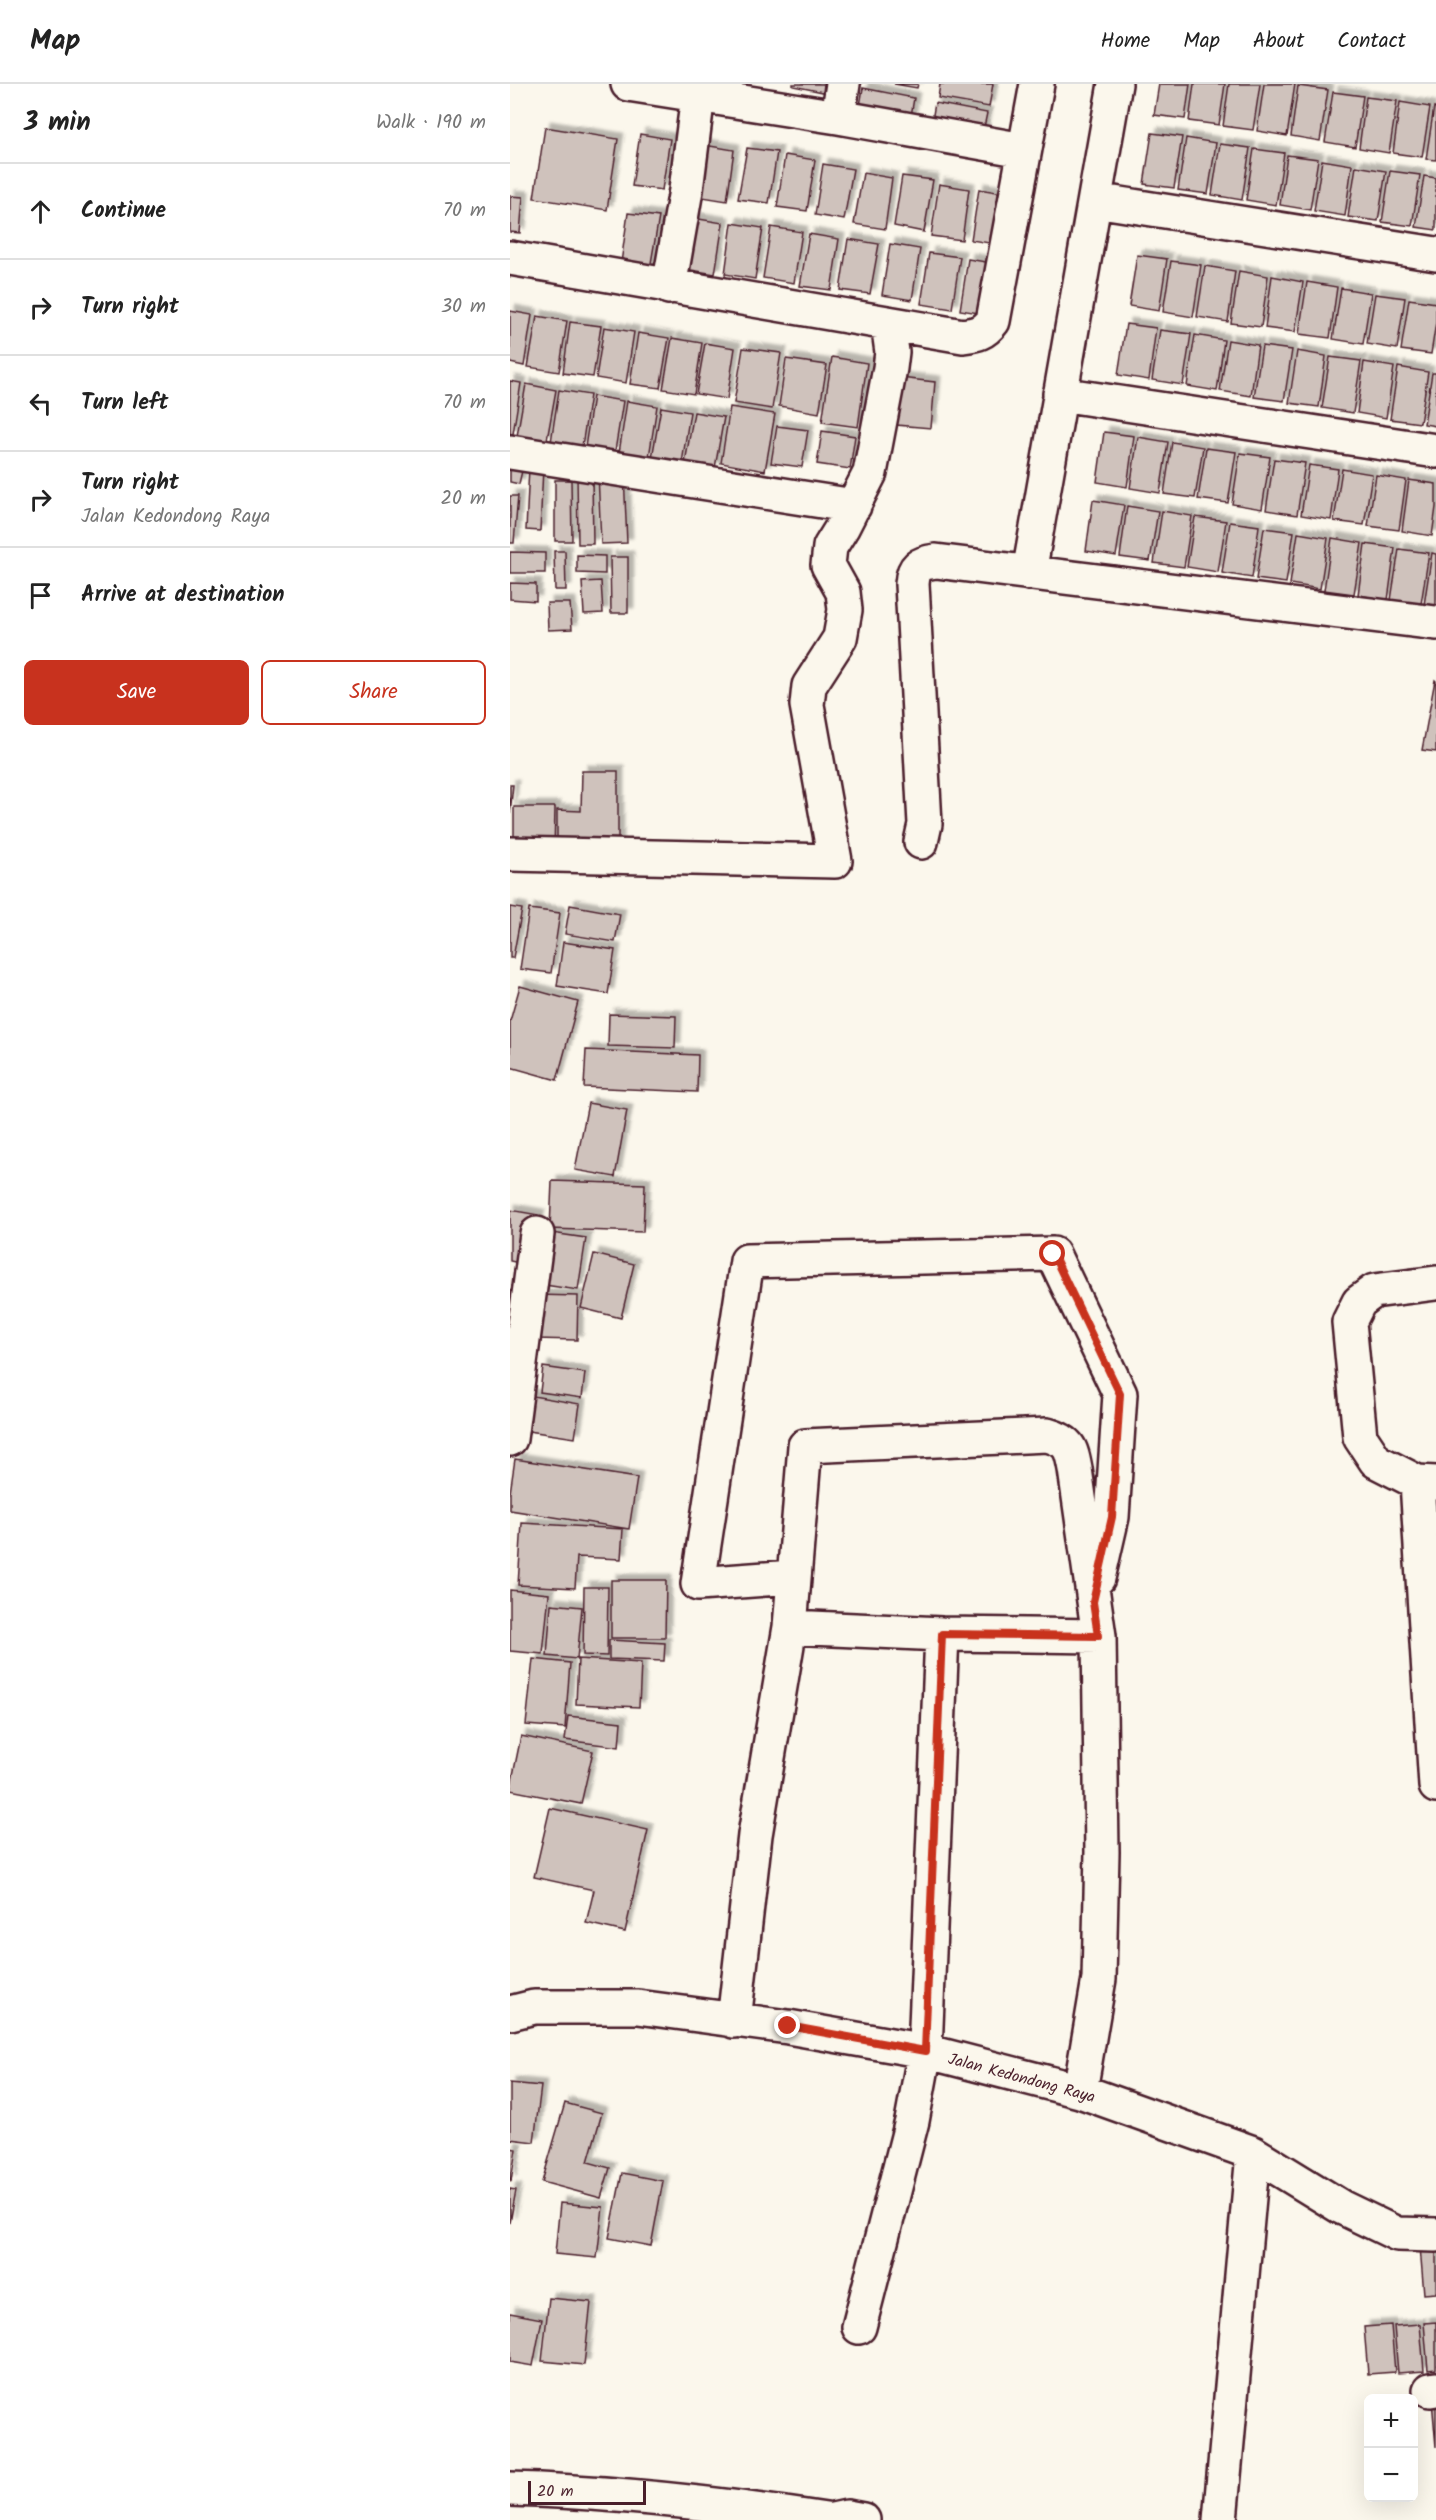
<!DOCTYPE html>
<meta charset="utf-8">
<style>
:root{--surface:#fff;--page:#f6f6f6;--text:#222;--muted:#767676;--line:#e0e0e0;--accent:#c8321e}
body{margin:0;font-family:Kalam,sans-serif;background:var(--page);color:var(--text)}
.controls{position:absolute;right:18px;bottom:18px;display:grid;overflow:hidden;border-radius:9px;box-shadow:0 6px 24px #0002}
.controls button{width:54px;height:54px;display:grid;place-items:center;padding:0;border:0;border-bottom:2px solid var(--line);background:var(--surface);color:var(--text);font:30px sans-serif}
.scale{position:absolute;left:18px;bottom:15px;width:118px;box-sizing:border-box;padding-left:6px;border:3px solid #4a1f2b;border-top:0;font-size:16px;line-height:21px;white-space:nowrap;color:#4a1f2b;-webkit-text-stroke:4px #fbf7ec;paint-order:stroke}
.stop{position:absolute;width:18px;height:18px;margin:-14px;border:4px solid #c8321e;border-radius:50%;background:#fff}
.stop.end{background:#c8321e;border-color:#fff;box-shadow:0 2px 6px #0008}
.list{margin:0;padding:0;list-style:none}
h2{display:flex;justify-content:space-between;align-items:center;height:78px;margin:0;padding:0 24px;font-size:26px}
h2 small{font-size:20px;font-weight:400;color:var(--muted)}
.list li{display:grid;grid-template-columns:39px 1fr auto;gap:18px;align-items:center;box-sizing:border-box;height:96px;padding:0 24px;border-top:2px solid var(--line)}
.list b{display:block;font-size:22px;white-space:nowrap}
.list p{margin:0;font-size:20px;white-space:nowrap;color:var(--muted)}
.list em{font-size:20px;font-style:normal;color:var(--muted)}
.actions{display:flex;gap:12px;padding:18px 24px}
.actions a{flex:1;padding:14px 0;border:2px solid var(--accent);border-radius:9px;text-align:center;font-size:21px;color:var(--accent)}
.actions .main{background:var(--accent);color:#fff}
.icon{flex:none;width:33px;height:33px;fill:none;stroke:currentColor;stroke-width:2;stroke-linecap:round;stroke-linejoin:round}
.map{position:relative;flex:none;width:926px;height:2436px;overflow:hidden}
header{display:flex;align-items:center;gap:36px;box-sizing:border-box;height:84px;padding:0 30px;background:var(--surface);border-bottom:2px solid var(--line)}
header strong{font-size:28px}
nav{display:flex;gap:33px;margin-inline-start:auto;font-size:21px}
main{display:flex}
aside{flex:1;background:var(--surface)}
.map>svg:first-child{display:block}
.building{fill:#cfc2bc;stroke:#4a1f2b;stroke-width:1.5;filter:url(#shadow)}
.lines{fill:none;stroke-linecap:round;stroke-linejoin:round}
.minor-casing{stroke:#4a1f2b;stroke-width:38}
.minor{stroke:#fbf7ec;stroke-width:33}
.route{stroke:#c8321e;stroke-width:8}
.labels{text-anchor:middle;stroke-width:6;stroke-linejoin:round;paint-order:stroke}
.street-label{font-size:16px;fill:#4a1f2b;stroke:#fbf7ec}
</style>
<header>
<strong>Map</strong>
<nav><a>Home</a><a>Map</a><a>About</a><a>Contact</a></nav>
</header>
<main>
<aside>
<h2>3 min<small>Walk · 190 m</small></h2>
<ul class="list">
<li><svg class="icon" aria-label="ahead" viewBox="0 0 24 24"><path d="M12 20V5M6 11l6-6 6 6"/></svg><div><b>Continue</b></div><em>70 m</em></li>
<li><svg class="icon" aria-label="right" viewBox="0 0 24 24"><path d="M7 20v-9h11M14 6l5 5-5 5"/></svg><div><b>Turn right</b></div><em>30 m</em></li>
<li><svg class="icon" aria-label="left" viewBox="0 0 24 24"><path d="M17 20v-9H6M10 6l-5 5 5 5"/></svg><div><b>Turn left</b></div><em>70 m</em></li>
<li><svg class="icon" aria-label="right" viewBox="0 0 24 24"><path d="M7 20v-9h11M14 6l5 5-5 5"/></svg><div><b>Turn right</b><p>Jalan Kedondong Raya</p></div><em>20 m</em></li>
<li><svg class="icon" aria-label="arrive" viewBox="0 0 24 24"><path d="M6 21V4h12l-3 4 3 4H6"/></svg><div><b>Arrive at destination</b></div></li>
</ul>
<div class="actions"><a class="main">Save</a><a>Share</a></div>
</aside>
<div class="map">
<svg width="926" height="2436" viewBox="0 0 926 2436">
<defs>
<filter id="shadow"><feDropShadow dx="5.5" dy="-5.5" stdDeviation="1.5" flood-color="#0004"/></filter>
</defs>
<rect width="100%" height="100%" fill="#fbf7ec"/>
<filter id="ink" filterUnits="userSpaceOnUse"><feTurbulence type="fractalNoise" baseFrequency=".0167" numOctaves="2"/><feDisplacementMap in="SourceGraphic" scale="12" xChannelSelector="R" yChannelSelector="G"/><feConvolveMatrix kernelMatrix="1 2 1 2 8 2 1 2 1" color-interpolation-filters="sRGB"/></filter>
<g filter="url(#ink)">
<path class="building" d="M283,0h31l-1,8 -30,-6z
M384,0h24l-1,4z
M430,0h53l-4,23 -51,-9z
M649,0h31l-5,35 -31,-4z
M684,0h31l-6,41 -30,-4z
M719,0h31l-7,46 -30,-4z
M754,0h31l-8,52 -30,-5z
M788,2l30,4 -8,51 -29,-5z
M353,4l51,10 -5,30 -51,-10z
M823,8l30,4 -8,51 -30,-5z
M856,13l31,4 -8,52 -30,-5z
M890,18l30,5 -8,50 -29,-4z
M425,19l52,10 -6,29 -51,-9z
M924,23l2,1v52l-10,-1z
M35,43l73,12 -11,71 -73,-12z
M642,49l30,4 -8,51 -30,-4z
M130,50l30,5 -8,51 -30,-4z
M676,54l30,5 -8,51 -30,-4z
M710,60l30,4 -8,52 -30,-5z
M194,61l30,5 -7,51 -31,-5z
M237,64l30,4 -8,51 -31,-4z
M744,65l30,4 -8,52 -30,-5z
M275,71l30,5 -8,51 -30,-4z
M777,71l31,4 -8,51 -30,-5z
M812,76l30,5 -7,51 -31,-5z
M313,80l30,5 -9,51 -29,-5z
M846,82l30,5 -8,50 -30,-4z
M880,87l30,4 -8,51 -30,-4z
M353,89l29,5 -7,51 -31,-5z
M392,92l31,4 -9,52 -30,-6z
M914,92l12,2v52l-20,-3z
M429,100l30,5 -7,51 -31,-4z
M469,105l30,5 -8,51 -30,-5z
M0,112l13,1 -3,36 -10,-1z
M118,129l31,4 -9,52 -29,-6z
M183,134l30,5 -8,51 -30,-5z
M222,139l31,5 -8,51 -30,-5z
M261,143l31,5 -8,51 -31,-5z
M299,150l30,5 -8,51 -31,-4z
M338,155l31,5 -9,50 -30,-4z
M380,160l30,5 -8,51 -30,-5z
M419,169l31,4 -8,52 -31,-5z
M627,171l30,4 -8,52 -30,-5z
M458,175l30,5 -7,51 -31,-5z
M661,177l30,4 -8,52 -30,-5z
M695,182l30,5 -7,51 -31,-5z
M729,187l29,5 -7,51 -30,-4z
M762,192l31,6 -8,50 -30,-4z
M797,198l30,5 -7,51 -31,-4z
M831,204l30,5 -8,51 -30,-5z
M865,210l30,4 -8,51 -30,-5z
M899,215l27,4v19l-5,32 -30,-4z
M0,227l22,4 -8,51 -14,-3z
M27,232l30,5 -8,51 -31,-5z
M60,238l31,4 -8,51 -30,-4z
M616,240l30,4 -7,52 -31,-5z
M94,243l30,5 -8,51 -30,-5z
M650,246l31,4 -8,51 -31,-5z
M128,249l31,5 -9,50 -30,-4z
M685,251l29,5 -7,51 -30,-5z
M162,254l30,5 -8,51 -31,-5z
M718,256l30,5 -7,51 -31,-5z
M195,259l30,5 -8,51 -31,-5z
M752,262l30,4 -8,51 -30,-4z
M233,264l38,5 -9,56 -38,-6z
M787,267l29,5 -7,51 -30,-4z
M322,273l35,6 -9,64 -36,-5z
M820,273l31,4 -8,52 -31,-5z
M276,275l41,6 -8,48 -40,-7z
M854,278l30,5 -8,51 -29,-5z
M888,283l30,5 -8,51 -30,-4z
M922,289h4v53l-12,-2z
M390,294l35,4 -4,46 -35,-3z
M0,297l11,2 -8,51h-3z
M16,300l30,6 -9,50 -30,-4z
M49,306l31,5 -8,51 -31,-4z
M83,312l30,5 -8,50 -30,-4z
M117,317l30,5 -8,51 -30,-4z
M151,323l29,5 -8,51 -30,-5z
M220,323l45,7 -10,57 -44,-8z
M184,328l30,5 -9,51 -30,-5z
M267,342l31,4 -6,37 -31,-4z
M312,347l33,5 -5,33 -33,-5z
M594,348l30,4 -7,51 -30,-5z
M628,353l30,5 -8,51 -30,-5z
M662,358l31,5 -8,51 -31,-4z
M696,364l30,4 -8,51 -30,-4z
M730,369l30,4 -8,52 -30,-5z
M0,375l14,3 -5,22 -9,-2z
M764,375l31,4 -8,52 -31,-5z
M799,381l29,4 -7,51 -30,-5z
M19,383l14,1 -3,63 -14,-1z
M832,385l30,5 -8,51 -30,-4z
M114,389l3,70 -26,1 -3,-70z
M866,391l30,5 -7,50 -31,-4z
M67,392h15l1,68h-15z
M45,396h16l1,61h-17z
M899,396l27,4v23l-4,29 -30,-5z
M0,412h8l-4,47h-4z
M583,416l31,5 -8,51 -30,-5z
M617,422l31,5 -8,50 -30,-4z
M652,427l30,5 -8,51 -30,-4z
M685,433l31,4 -8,51 -31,-5z
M720,438l29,4 -7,52 -30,-5z
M754,444l30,4 -8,51 -30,-4z
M788,449l30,5 -8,51 -30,-5z
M822,454l30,5 -8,51 -30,-4z
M855,460l30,4 -7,52 -30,-5z
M889,465l30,4 -8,51 -30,-4z
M44,467h11l1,39h-11z
M0,468l35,1v20h-35z
M922,469l4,1v53l-12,-2z
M67,471l28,1v18l-28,-1z
M100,473h18v56h-17z
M91,497l2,32 -19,1 -2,-32z
M0,499l26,1v17l-26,-2z
M37,519h23l2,26 -24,1z
M925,596l1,1v71l-14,-2z
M72,687h36v75l-61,-1v-35l24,1z
M0,701h3l-3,29z
M4,723h41l-1,45h-40z
M60,821l50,9 -5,28 -50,-8z
M0,823l12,2 -9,49h-3z
M19,825l31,4 -9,60 -31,-4z
M53,858l52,8 -7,44 -51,-8z
M10,902l58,16 -21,78 -47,-13v-46z
M99,930l67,2 -1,32 -67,-2z
M76,966l112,5 -1,37 -113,-5z
M78,1019l39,7 -12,67 -40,-7z
M42,1097l93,3 -2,48 -93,-3z
M0,1126l29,5 -11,50 -18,-4z
M35,1148l41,6 -8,52 -40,-6z
M84,1170l40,10 -13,54 -40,-10z
M27,1211l41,1 -1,44 -41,-1z
M33,1283l42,6 -3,25 -42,-6z
M17,1311l53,9 -5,34 -53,-8z
M5,1375l122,19 -8,51 -119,-19v-17z
M12,1439l101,6 -2,30 -44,-2 -2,31 -57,-3z
M101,1496h55l-1,58h-54z
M74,1503h24l-1,69 -24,-1z
M0,1506l39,4 -6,60 -33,-3z
M41,1520l31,3 -5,52 -30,-3z
M99,1556l56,3 -1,18 -55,-2z
M23,1575l37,4 -5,65 -39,-3z
M68,1575l63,4 -2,44 -63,-3z
M58,1632l53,6 -2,25 -54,-7z
M11,1652l72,15 -12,53 -71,-14z
M40,1724l98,22 -23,102 -39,-9 8,-33 -60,-13z
M0,1999l31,3 -7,56 -24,-3z
M55,2019l37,10 -14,49 22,6 -9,30 -59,-16z
M0,2064l6,1 -5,32 -1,-1z
M112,2089l41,8 -12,65 -42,-8z
M0,2105l6,1 -6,33z
M50,2119l43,4 -6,51 -42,-4z
M926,2162v47l-12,1 -4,-47z
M39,2214l42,4 -7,63 -42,-4z
M0,2229l32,6 -9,47 -23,-4z
M926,2238v47l-8,1 -4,-47z
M910,2240l4,47 -26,2 -4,-47z
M881,2241l4,47 -27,2 -4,-47z
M926,2315v48l-4,-47z"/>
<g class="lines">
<defs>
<path id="minor" d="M118,0l210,33 185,33
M328,33l5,-33
M585,116l341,54
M0,174l453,78c14,-2 21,-3 30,-15l44,-237
M159,203l17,-97 12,-95
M550,310l376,57
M0,368l344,54
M519,489l86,-489
M411,758l4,-18 -13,-240c1,-17 7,-21 24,-23l500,62
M0,770l325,7 -28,-156 2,-19 31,-48 5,-28 -2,-18 -15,-27 2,-18 13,-21 27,-53 20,-105 2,-16 -4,-29
M0,1355l27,-205
M907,1398l-41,-21 -16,-24 -11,-115 10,-20 15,-11 62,-8
M926,1399l-19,-1 19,304
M283,1493l-95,7 49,-323 306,-7 67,140 -8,123 -14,61
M280,1543l15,-181 242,-11c22,6 24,12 28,34l24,167 3,216 -3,127 -19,112
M0,1929l24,-6h104l150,20 137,24 155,40 173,62 88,54 56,27 39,1
M224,1937l21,-186 35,-208 152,7 157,2
M349,2243l53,-206 13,-70 17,-417
M920,2306l6,-1
M0,2405c106,3 211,15 316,31
M323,2436l14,-3 16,3
M710,2436l33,-367"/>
</defs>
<use href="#minor" class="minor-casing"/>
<use href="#minor" class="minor"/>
</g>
</g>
<g class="lines" filter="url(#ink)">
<path class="route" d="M278,1942l137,25 17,-417 156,2 -5,-34 19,-85 8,-123 -67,-140"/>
</g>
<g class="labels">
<g class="street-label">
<text transform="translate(512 1993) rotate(15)" y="6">Jalan Kedondong Raya</text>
</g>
</g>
</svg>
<div class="controls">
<button>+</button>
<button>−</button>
</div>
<div class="scale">20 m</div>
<div class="stop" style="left:543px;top:1170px"></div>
<div class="stop end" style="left:278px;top:1942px"></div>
</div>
</main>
